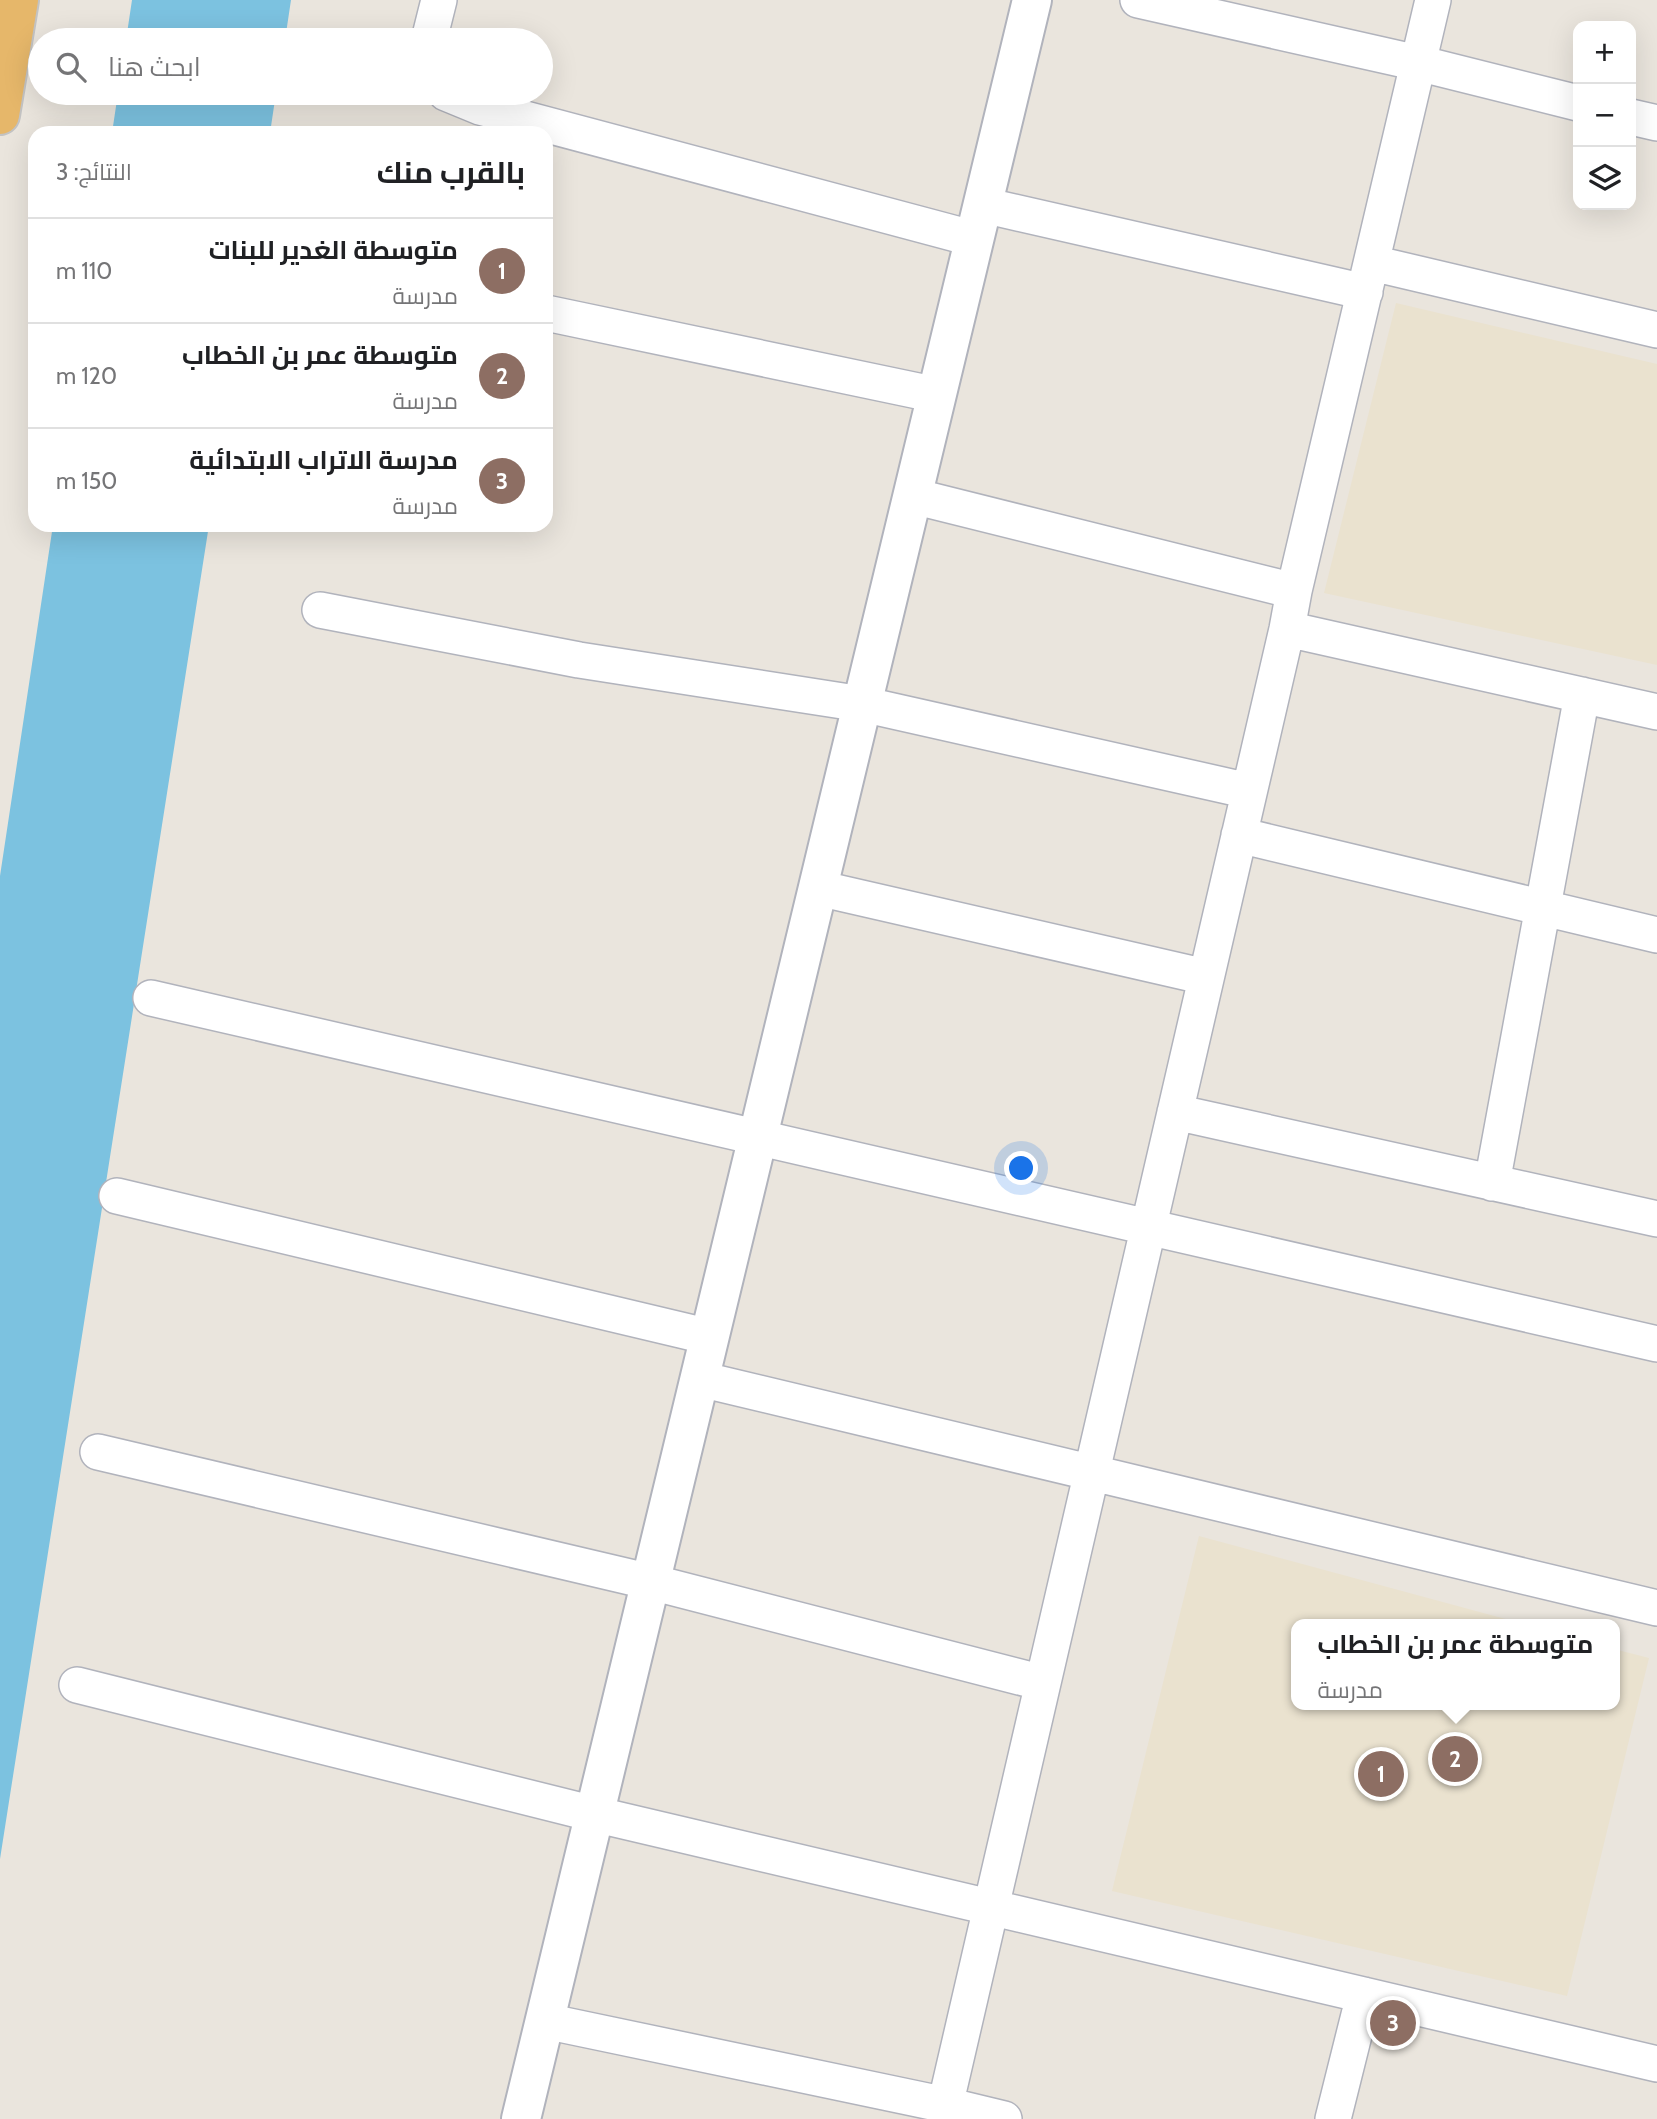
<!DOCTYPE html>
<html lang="ar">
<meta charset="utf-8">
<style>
:root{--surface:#fff;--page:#f6f6f6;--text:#202124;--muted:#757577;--line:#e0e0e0;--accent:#5066e4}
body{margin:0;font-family:Cabin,Cairo,sans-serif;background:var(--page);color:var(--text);direction:rtl}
.controls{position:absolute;right:21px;top:21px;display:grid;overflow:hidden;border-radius:14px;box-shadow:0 7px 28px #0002}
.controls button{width:63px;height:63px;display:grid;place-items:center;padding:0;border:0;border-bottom:2px solid var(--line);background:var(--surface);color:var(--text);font:35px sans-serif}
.you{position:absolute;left:1022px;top:1169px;width:24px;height:24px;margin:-18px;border:5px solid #fff;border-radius:50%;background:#1a73e8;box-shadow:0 0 0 10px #1a73e833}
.badge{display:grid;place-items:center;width:46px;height:46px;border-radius:50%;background:var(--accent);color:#fff;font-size:23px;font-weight:700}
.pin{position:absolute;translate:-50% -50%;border:4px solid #fff;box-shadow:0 2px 7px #0006}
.popup{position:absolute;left:1291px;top:1619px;width:329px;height:91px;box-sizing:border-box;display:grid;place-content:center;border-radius:14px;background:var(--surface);filter:drop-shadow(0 2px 5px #0005);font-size:23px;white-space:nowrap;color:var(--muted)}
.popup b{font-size:26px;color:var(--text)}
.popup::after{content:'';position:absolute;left:50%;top:100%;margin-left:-14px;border:14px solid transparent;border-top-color:var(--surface)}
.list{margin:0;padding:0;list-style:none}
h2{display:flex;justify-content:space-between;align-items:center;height:91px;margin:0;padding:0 28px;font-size:30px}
h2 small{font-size:23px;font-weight:400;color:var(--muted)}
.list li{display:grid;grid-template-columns:46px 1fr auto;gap:21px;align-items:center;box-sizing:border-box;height:105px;padding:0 28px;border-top:2px solid var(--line)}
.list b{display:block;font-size:26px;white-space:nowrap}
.list p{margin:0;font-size:23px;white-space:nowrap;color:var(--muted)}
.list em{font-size:23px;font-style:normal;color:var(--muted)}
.icon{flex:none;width:38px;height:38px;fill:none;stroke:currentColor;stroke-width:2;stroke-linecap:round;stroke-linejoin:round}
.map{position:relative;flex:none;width:1657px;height:2119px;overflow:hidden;direction:ltr}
.search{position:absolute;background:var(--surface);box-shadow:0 7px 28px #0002;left:28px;top:28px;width:525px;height:77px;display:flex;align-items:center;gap:18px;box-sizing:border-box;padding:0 24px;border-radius:38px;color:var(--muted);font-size:26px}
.panel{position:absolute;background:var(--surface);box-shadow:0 7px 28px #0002;left:28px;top:126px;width:525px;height:406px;border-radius:21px;direction:rtl}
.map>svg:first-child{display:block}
.education{fill:#eae2cf}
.water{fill:#7cc2e0}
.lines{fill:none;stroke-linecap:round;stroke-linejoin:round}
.minor-casing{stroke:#b1b3bc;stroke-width:38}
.tertiary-casing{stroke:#b1b3bc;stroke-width:42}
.trunk-casing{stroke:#c3c3c3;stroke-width:42}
.minor{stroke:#fff;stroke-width:35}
.tertiary{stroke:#fff;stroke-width:38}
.trunk{stroke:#e6b76a;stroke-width:38}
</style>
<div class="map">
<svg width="1657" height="2119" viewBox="0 0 1657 2119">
<rect width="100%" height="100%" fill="#eae5dd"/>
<path class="education" d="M1396,303l261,61v301l-333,-72z
M1199,1536l325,88h-228v81h318v-56l35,9 -82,338 -455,-105z"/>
<path class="water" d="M132,0h159l-6,40h-159z
M118,93h158l-6,40h-158z
M53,525h156l-209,1334v-983z"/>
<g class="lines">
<defs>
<path id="minor" d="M1138,0l280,63 160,40
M429,40l10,-40
M446,93l34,14 495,132
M1631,117l26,6
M983,205l382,87
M1372,263l285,67
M546,313l391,82
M913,496l381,95
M320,610l259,50 283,44 387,87
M1287,629l370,83
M1239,835l418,100
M818,888l388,89
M151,998l1506,346
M1175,1112l482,107
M1492,1183l90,-488
M117,1196l593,141
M700,1379l957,229
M98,1452l553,130 392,101
M77,1685l517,129 1063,250
M545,2021l401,84 58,14
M942,2119l345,-1490 7,-38 139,-591
M1333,2119l31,-124"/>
<path id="tertiary" d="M521,2119l511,-2119"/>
<path id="trunk" d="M0,115l19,-115"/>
</defs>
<use href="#minor" class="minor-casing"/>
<use href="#tertiary" class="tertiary-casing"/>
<use href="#trunk" class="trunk-casing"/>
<use href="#minor" class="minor"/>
<use href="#tertiary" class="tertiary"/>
<use href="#trunk" class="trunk"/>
</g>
</svg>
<div class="controls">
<button>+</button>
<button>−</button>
<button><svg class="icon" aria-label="layers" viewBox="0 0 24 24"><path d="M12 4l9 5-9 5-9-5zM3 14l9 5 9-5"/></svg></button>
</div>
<div class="you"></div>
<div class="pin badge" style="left:1381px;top:1774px;background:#8d6e63">1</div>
<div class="pin badge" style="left:1455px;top:1759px;background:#8d6e63">2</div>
<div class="popup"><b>متوسطة عمر بن الخطاب</b>مدرسة</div>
<div class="pin badge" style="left:1393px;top:2023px;background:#8d6e63">3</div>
<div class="search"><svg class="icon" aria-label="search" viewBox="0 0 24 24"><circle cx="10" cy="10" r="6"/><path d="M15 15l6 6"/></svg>ابحث هنا</div>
<section class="panel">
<h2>بالقرب منك<small>النتائج: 3</small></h2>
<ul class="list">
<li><span class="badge" style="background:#8d6e63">1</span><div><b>متوسطة الغدير للبنات</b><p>مدرسة</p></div><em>110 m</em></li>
<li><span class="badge" style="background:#8d6e63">2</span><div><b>متوسطة عمر بن الخطاب</b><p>مدرسة</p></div><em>120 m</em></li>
<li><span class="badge" style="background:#8d6e63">3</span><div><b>مدرسة الاتراب الابتدائية</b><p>مدرسة</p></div><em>150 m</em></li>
</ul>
</section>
</div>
